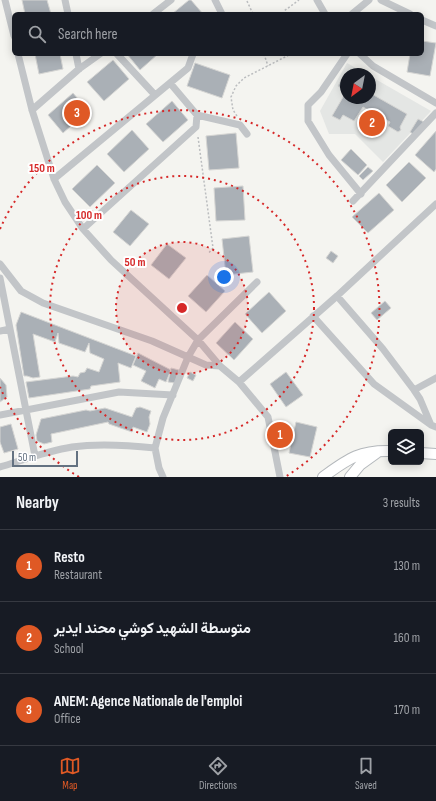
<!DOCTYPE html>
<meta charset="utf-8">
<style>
:root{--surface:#171b24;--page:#20242c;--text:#f1f3f6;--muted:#9ea1a6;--line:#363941;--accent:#df5925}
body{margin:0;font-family:"Sofia Sans Condensed",Vazirmatn,sans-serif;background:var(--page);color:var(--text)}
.controls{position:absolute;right:12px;bottom:12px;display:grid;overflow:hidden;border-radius:6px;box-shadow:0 2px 10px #0003}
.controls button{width:36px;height:36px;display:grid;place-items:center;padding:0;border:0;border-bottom:1px solid var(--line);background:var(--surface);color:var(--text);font:20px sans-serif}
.compass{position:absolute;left:340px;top:68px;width:36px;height:36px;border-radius:50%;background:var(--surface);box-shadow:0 2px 10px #0003;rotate:212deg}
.scale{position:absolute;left:12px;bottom:10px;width:66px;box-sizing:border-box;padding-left:4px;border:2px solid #647281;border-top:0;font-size:11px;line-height:14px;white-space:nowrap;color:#647281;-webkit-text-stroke:3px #fff;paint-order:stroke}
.you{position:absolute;left:224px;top:277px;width:14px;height:14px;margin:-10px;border:3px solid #fff;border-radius:50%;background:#1a73e8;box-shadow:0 0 0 6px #1a73e833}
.badge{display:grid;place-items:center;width:26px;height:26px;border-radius:50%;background:var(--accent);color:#fff;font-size:13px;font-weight:700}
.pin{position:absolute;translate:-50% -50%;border:2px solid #fff;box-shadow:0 1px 4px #0006}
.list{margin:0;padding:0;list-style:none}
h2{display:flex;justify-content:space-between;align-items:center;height:52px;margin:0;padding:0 16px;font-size:17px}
h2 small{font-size:13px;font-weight:400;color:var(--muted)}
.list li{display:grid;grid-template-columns:26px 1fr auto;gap:12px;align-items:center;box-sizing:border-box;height:72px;padding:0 16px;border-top:1px solid var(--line)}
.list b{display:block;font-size:15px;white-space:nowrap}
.list p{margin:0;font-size:13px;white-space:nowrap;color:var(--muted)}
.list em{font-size:13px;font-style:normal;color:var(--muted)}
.icon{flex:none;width:22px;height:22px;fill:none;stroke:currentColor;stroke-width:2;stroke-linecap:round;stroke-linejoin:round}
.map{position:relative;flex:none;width:436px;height:477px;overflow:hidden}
.search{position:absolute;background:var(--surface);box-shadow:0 2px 10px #0003;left:12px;right:12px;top:12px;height:44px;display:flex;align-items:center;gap:10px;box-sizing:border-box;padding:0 14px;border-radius:6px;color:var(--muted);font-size:15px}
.sheet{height:268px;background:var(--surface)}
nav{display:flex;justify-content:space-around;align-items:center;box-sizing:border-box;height:56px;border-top:1px solid var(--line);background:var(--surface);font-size:11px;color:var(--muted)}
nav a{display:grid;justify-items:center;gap:2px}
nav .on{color:var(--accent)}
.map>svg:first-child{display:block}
.built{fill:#e4e6e4}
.building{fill:#aab0b6;stroke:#d5d5d3}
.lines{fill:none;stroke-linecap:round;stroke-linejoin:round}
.secondary-casing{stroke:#b4b8bc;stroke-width:12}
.path{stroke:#bbbdbf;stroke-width:1.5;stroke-dasharray:2 2;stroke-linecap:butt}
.minor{stroke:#c2c5c8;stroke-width:7}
.secondary{stroke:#fff;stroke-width:10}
.ring{fill:none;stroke:#d62828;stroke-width:2;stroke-dasharray:2 4}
.centre{fill:#d62828;stroke:#fff;stroke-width:2}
.ring-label{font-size:12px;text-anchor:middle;font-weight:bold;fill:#d62828;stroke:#fff;stroke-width:4;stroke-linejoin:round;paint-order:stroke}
</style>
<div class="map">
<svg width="436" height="477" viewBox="0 0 436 477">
<rect width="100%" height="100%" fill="#f4f4f0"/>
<path class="built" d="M347,63l19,11h-20v24h24v-22l61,35 -48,51 -28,-28h-26l-9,-23z"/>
<path class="building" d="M22,0h25l4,14h-26z
M189,0h2l12,14h-31z
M422,41l14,2 -6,33 -23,-4 3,-18h12z
M35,54h25l3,15 -24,5z
M127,54h31l-18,16z
M113,60l16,19 -25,22 -17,-19z
M195,63l35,12 -8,23 -35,-12z
M343,77l3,2v9l-2,2 -6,-4z
M346,92v6h24v-5l37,21 -7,13 1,3 -3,2 -10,-6 2,-4 -27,-15 -9,14 -11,-6 -3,5 -8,-4z
M73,93l15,18 -25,22 -15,-18z
M172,101l16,19 -25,22 -17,-18z
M418,119l6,3 -8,14 -6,-4z
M132,130l17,19 -25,23 -17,-18z
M436,131v38l-2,3 -19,-17z
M236,133l3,35 -30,2 -3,-34z
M351,149l16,16 -9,10 -17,-15z
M409,162l17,16 -24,24 -16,-17z
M97,165l18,18 -25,24 -18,-18z
M368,167l5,4 -10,9 -4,-4z
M243,186l2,34 -29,1 -2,-33z
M379,193l15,17 -26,23 -16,-16z
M131,210l18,14 -19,22 -17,-14z
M249,236l4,36 -27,3 -4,-36z
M167,244l19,14 -17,21 -18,-14z
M331,251l7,5 -5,7 -7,-5z
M207,275l18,16 -19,21 -18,-16z
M269,292l17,19 -24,22 -17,-19z
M385,301l6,7 -14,12 -6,-7z
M21,312l115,44 -5,12 -13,-5 2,19 -29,4 -1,3 -61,9 -3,-16 47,-6 5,1 2,-4 5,-1 2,-4 12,4 5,-13 -14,-6 -1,-10 -4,9 -26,-9 -1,-10 -3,9 -22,-8 7,43 -7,1 -6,-2h-3l-8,-51z
M235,322l18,17 -19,21 -18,-17z
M138,353l33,17 -5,12 -7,-3 -4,9 -14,-7 5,-10 -13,-6z
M171,368l8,2 -4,13 -7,-1z
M190,372l6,3 -3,6 -6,-3z
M286,372l17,23 -17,12 -16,-23z
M0,378l6,7 1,12 -7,5z
M140,407l11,4 -2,6 1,7 -3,8 -14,-5 -1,5 -23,-8 -1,-2 -57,12 1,8 -8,2 -7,-3 -1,-6 5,-16 45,-9 4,1 15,-3 27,9 4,-9z
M296,422l21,5 -7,30 -21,-4z
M11,424l7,25 -14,4 -4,-11v-15z"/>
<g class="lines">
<defs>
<path id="secondary" d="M421,453l15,1
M323,477c25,-18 36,-27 68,-26
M350,477l10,-12 18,-13"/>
</defs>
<use href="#secondary" class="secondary-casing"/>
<path class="path" d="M247,1l6,13
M284,14v-3l15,-11
M264,54l4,12
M237,116l-4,-6 -2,-13 5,-11 8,-8 47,-24
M198,137l15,111 -5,6"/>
<path class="minor" d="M5,0l9,36
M65,0l3,14
M215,0l7,14
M317,0l8,14
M381,0l29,14
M153,14l18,-14
M352,14l17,-14
M422,20l14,6
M18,54l14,56 22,69 11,23 18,27 28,31 87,80 22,26 19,16 29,35 12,60
M76,54l3,15
M117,54l38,41
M347,54l-26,38 -13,13v16l21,34 32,39
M360,54l13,12 63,37
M32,110l47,-41 21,-15
M197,115l43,10 7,9
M54,179l134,-111 5,-14
M353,201l83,-88
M83,229l113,-102 1,-12 -27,-32
M0,264l21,27 22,12 109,38 54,24 14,1
M0,278l35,178
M337,296l46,53 31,41 6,9 11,26 5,2
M313,316l61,68 57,41
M0,331l10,-2
M239,382l98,-86 99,-92
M414,390l22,-12
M0,415l119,-23 54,3
M0,467c23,-7 47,-16 72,-20 27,-4 55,-2 83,1
M163,477l-4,-9 -4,-20 8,-30 25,-61 10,-17 59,-58"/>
<use href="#secondary" class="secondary"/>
</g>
<circle cx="182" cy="308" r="66" fill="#d62828" fill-opacity=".12"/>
<g class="ring">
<circle cx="182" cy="308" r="66"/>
<circle cx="182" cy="308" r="132"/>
<path d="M79 477A198 198 0 0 1 0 387M0 229A198 198 0 1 1 285 477"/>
</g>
<circle cx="182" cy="308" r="6" class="centre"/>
<g class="ring-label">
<text x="42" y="172">150 m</text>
<text x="89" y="219">100 m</text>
<text x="135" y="266">50 m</text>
</g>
</svg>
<div class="controls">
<button><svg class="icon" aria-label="layers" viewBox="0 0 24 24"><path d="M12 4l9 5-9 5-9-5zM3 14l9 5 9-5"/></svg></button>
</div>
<svg class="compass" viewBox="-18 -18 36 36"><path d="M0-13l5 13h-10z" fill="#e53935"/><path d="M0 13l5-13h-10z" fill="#9ea1a6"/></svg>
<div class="scale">50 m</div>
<div class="you"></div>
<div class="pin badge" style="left:280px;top:435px">1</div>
<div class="pin badge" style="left:372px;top:123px">2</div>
<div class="pin badge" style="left:77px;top:113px">3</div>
<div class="search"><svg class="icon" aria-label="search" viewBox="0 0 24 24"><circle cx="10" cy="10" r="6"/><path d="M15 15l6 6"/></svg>Search here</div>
</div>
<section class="sheet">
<h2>Nearby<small>3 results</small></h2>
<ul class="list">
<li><span class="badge">1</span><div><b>Resto</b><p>Restaurant</p></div><em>130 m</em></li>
<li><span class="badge">2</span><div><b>متوسطة الشهيد كوشي محند ايدير</b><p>School</p></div><em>160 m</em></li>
<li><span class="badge">3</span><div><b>ANEM: Agence Nationale de l'emploi</b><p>Office</p></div><em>170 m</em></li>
</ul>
</section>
<nav>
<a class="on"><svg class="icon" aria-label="map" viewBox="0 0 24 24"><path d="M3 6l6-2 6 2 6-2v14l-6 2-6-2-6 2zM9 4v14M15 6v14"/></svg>Map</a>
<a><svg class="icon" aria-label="directions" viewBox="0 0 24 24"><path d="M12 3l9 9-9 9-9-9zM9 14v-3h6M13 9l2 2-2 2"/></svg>Directions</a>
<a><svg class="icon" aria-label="saved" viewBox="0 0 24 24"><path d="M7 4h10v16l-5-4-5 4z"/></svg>Saved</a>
</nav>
